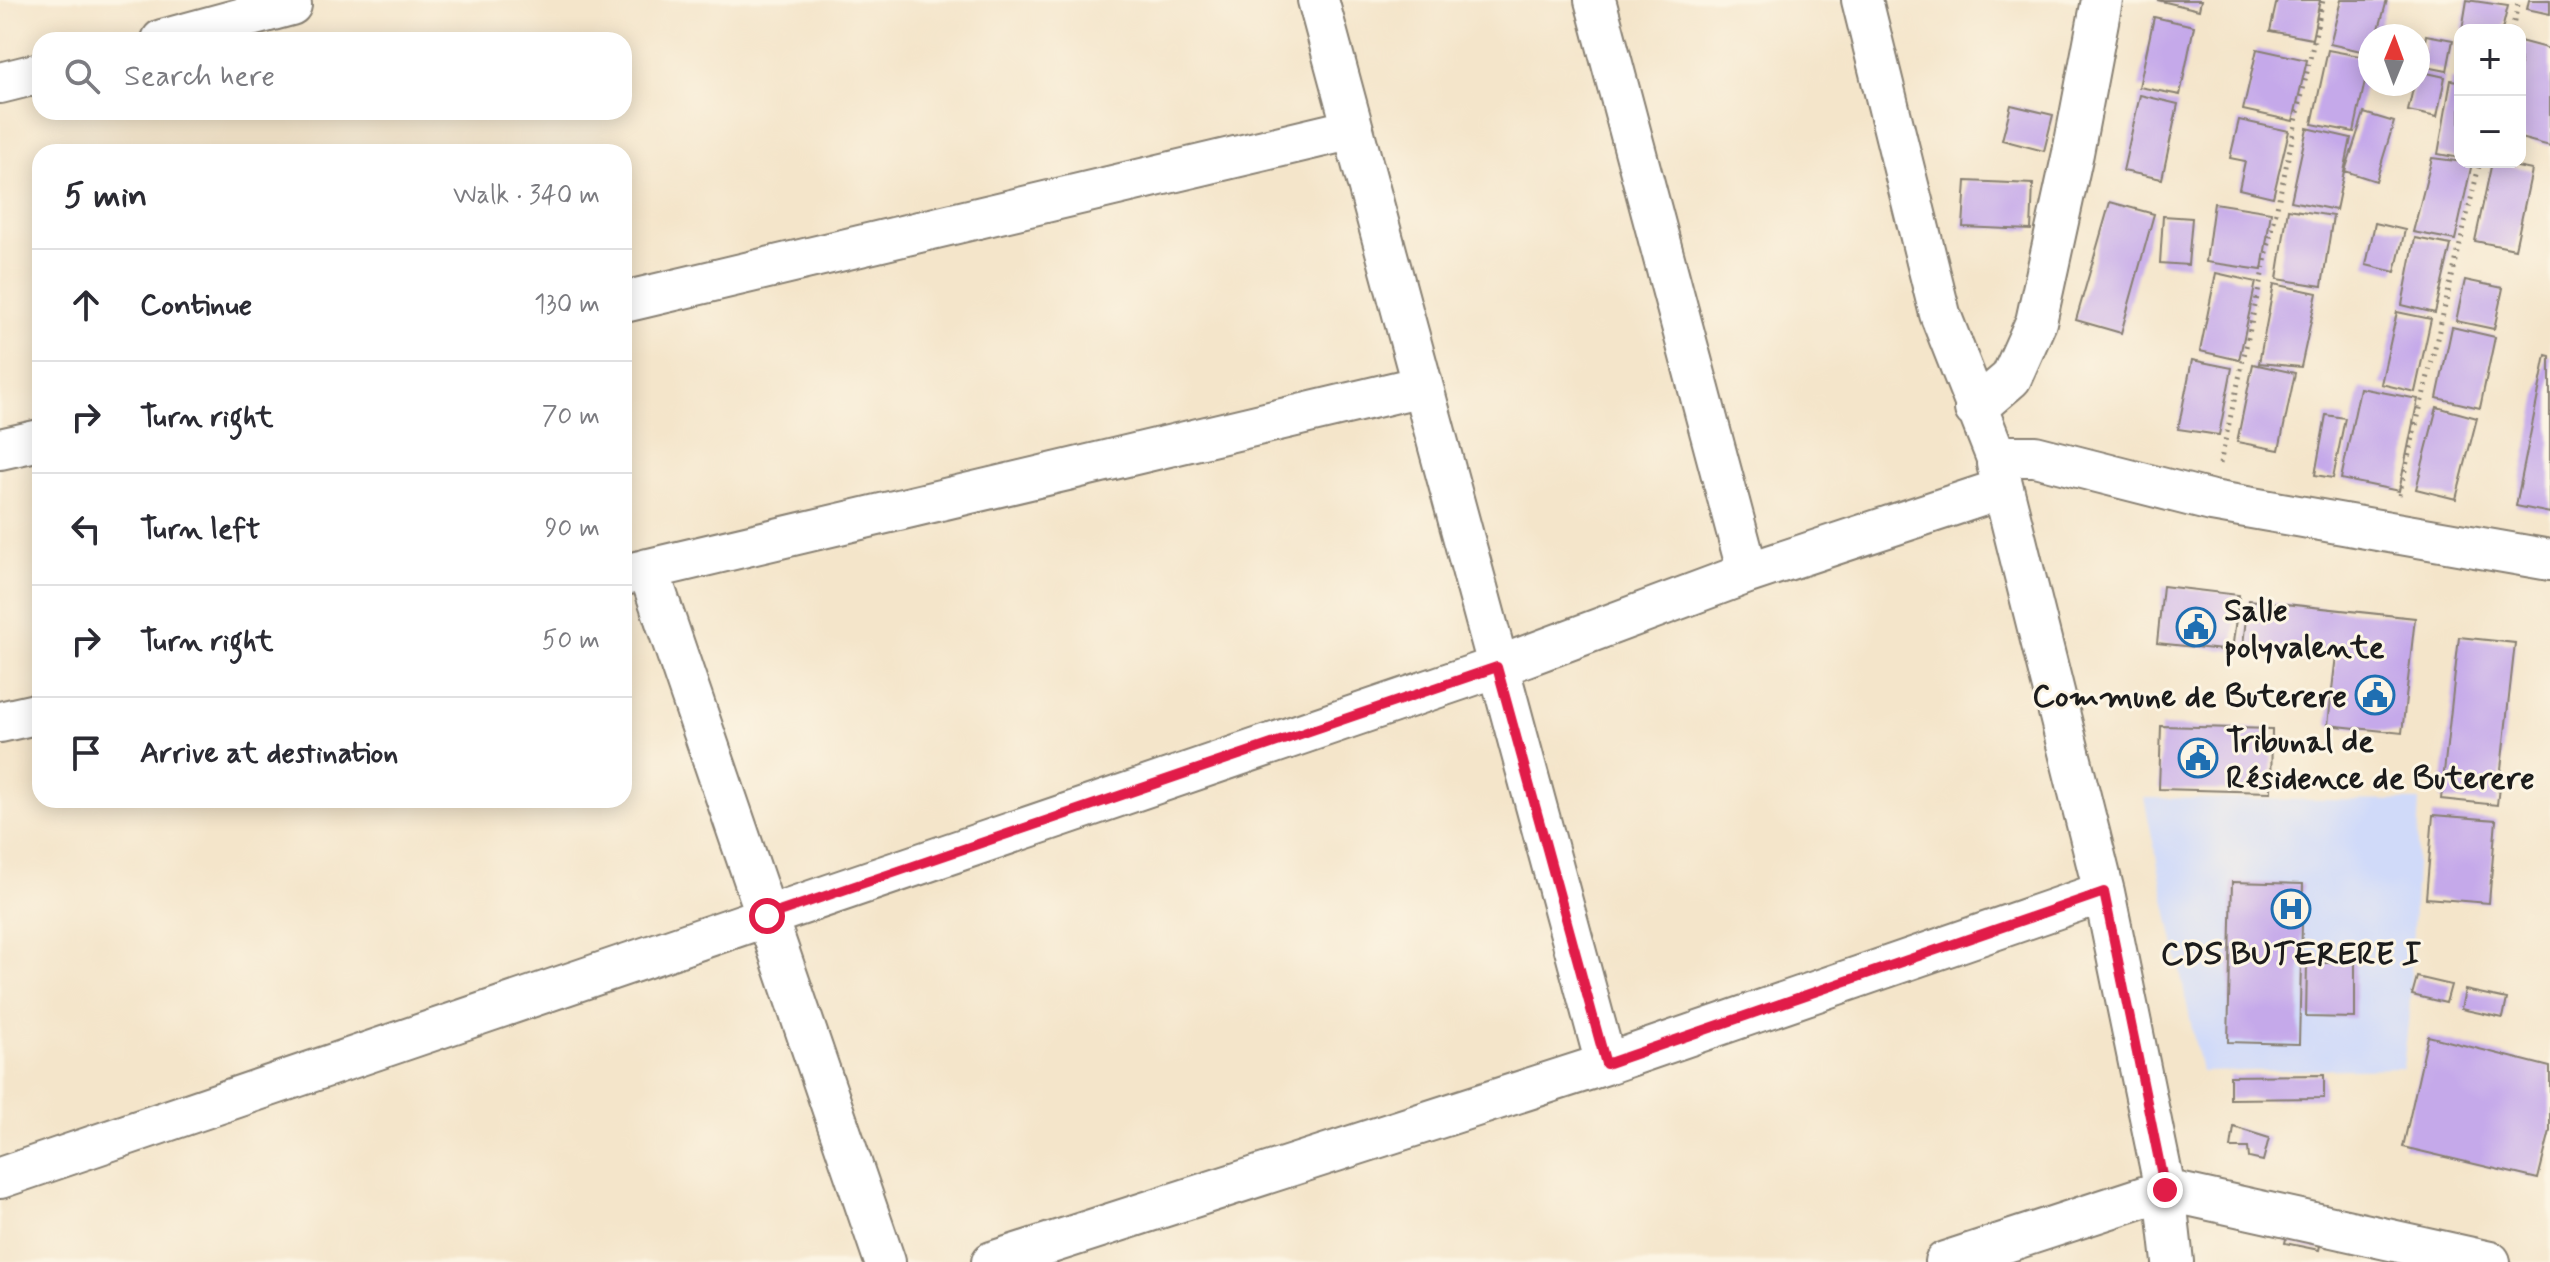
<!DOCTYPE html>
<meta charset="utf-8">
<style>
:root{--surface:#fff;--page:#f2f2f3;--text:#2b2b33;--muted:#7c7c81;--line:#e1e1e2}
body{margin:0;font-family:Mynerve,sans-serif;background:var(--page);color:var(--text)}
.controls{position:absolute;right:24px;top:24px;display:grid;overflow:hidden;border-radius:16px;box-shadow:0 4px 20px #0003}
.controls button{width:72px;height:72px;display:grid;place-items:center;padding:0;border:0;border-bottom:2px solid var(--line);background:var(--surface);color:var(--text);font:40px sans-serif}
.compass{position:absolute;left:2358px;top:24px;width:72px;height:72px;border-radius:50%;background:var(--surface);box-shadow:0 4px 20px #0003;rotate:1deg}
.stop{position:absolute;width:24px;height:24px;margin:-18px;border:6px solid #e11d48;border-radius:50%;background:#fff}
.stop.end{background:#e11d48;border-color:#fff;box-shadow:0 2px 8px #0008}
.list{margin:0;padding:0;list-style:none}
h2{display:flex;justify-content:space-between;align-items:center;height:104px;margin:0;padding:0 32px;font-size:34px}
h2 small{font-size:26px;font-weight:400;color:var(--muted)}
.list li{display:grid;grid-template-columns:52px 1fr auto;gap:24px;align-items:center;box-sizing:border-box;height:112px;padding:0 32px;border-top:2px solid var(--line)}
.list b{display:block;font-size:30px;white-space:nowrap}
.list em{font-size:26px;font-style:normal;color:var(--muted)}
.icon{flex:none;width:44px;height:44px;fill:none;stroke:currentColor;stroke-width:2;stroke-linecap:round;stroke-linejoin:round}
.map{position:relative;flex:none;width:2550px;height:1262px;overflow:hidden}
.search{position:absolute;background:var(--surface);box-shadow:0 4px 20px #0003;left:32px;top:32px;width:600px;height:88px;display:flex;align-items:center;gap:20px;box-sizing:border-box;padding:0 28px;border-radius:24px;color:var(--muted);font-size:30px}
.panel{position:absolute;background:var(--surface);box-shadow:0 4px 20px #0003;left:32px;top:144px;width:600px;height:664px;border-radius:24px}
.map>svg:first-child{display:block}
.built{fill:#d0daf9}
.building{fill:#c5a9ea}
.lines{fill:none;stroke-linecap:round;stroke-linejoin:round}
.minor-casing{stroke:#888073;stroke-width:44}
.path{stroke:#888073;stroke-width:5;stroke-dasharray:2 6;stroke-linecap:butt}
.minor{stroke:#fff;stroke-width:40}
.route{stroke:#e11d48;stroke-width:10}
.labels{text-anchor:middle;stroke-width:6;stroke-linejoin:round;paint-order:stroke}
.poi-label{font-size:32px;font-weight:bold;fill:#1c1c1c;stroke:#fcf5e5;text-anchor:start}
</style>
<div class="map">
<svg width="2550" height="1262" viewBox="0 0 2550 1262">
<rect width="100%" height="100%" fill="#fcf5e5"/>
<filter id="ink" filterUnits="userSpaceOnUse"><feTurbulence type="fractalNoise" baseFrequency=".0125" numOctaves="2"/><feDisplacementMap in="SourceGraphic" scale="16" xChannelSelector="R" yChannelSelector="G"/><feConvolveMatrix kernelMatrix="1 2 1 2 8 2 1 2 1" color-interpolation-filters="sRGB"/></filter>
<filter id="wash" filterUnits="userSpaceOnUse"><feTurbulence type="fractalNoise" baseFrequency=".006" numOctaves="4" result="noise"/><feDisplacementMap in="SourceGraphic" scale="32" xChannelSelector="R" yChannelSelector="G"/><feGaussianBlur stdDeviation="1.8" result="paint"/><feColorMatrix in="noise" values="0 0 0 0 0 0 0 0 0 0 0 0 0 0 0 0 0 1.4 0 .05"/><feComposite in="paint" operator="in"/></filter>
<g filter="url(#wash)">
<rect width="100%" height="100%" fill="#f4e5ca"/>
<path class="built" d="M2144,798l275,3 -10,215 -6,52 -202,4z"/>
<g id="blocks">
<path class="building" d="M2157,0h44l-2,10z
M2277,0h43l-8,39 -42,-8z
M2341,0h46l-10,36h-7v17l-40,-9z
M2467,0l41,6 -6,24h-40z
M2529,0h21v14l-23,-5z
M2154,17l40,9 -14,69 -41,-8z
M2426,35l27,5 -6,31 -26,-5z
M2520,41l30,8v97l-30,-8z
M2257,49l50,11 -14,61 -50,-11z
M2328,50l42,8 -16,74 -42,-8z
M2418,71l27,6 -8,40 -29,-6 6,-27h4z
M2451,80l9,1v77l-22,-4z
M2140,95l38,9 -16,75 -39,-8z
M2011,105l42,10 -9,36 -42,-11z
M2364,113l30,9 -18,59 -31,-10z
M2239,120l50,11 -16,66 -34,-8 6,-28 -15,-3z
M2307,128l44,10 -15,72 -45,-9z
M2432,158l40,5 -17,77 -42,-8z
M2492,162l40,8 -17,79 -40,-8z
M1966,181l67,3 -2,46 -68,-3z
M2110,202l44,12 -33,119 -45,-13z
M2214,203l57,9 -9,58 -56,-8z
M2288,209l45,7 -11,70 -45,-7z
M2163,216l29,2 -4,47 -28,-2z
M2375,223l30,7 -10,42 -29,-7z
M2415,238l36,7 -16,68 -33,-8z
M2216,273l40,9 -17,78 -39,-9z
M2465,280l38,8 -9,41 -38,-8z
M2274,284l43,9 -16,74 -42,-4z
M2397,312l34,7 -16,73 -34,-8z
M2452,327l43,10 -15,71 -43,-10z
M2546,355l4,1v157l-34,-7z
M2192,360l40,8 -13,67 -41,-6z
M2253,364l42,9 -16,77 -42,-8z
M2360,388l58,11 -19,92 -58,-12z
M2437,407l40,11 -21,81 -40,-10z
M2326,415l19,3 -12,60 -18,-3z
M2163,586l76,9 -7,56 -75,-8z
M2248,600l167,18 -13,115 -74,-8 8,-70 -93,-10z
M2459,637l56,6 -18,162 -56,-6z
M2161,726l111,3 -1,63 -112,-3z
M2433,815l63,5 -7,83 -63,-5z
M2232,882l71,2 -4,160 -71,-2z
M2307,963h48v55l-49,-1z
M2417,977l34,8 -5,18 -34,-8z
M2465,990l42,9 -4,19 -42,-9z
M2428,1036l122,31v64l-12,48 -135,-32z
M2324,1075v23l-94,1v-23z
M2234,1127l35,11 -6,23 -14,-3 -1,-10h-17z
M2289,1226l34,7 -4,17 -34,-7z"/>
</g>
</g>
<g filter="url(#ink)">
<use href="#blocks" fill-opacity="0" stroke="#888073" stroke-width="2"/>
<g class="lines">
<defs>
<path id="minor" d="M1318,0l288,1064
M1595,0l153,573
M1862,0l78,314 56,142h39l177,45 338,59
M162,40l129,-35
M0,83l40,-10
M624,302l729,-173
M1975,409l36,-31 25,-56 37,-169 29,-153
M0,449l40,-9
M1997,464l107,428 61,298 8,72
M648,569l237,693
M624,575l798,-189
M0,722l40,-9
M0,1178l1497,-511 251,-94 254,-84
M992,1262l614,-198 498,-172
M1945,1262l220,-72 325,72"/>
</defs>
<use href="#minor" class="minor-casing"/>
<path class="path" d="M2512,30l7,-30
M2220,464l103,-464
M2399,495l81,-333"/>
<use href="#minor" class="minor"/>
</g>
</g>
<g class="lines" filter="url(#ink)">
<path class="route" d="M767,916l730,-249 109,397 498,-172 61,298"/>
</g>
<defs>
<symbol id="civic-ring" viewBox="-11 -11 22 22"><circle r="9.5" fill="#fcf5e5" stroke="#1f6fb2" stroke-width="1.5"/><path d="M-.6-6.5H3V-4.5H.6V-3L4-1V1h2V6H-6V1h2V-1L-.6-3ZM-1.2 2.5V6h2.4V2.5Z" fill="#1f6fb2"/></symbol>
<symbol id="hospital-ring" viewBox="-11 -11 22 22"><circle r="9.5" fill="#fcf5e5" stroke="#1f6fb2" stroke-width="1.5"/><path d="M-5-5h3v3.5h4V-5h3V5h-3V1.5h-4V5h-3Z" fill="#1f6fb2"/></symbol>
</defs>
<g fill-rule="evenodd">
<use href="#civic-ring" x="2174" y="605" width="44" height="44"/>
<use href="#civic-ring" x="2353" y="673" width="44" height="44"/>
<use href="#civic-ring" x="2176" y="736" width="44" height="44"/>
<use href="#hospital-ring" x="2269" y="887" width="44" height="44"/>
</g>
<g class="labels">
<g class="poi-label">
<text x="2224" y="620">Salle<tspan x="2224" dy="37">polyvalente</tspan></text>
<text x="2347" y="706" text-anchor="end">Commune de Buterere</text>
<text x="2226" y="751">Tribunal de<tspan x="2226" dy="37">Résidence de Buterere</tspan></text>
<text x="2291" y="964" text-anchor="middle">CDS BUTERERE I</text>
</g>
</g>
</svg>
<div class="controls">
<button>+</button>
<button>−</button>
</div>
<svg class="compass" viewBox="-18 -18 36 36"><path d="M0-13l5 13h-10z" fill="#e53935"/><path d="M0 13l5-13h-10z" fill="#7c7c81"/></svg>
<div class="stop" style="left:767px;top:916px"></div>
<div class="stop end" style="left:2165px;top:1190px"></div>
<div class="search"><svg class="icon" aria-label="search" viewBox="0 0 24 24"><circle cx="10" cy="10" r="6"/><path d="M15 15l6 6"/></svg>Search here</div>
<section class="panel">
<h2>5 min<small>Walk · 340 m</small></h2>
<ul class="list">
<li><svg class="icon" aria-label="ahead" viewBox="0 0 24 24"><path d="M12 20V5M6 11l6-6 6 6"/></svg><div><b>Continue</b></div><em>130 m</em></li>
<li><svg class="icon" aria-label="right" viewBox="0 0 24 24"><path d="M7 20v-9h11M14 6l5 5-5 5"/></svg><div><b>Turn right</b></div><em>70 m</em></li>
<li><svg class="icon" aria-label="left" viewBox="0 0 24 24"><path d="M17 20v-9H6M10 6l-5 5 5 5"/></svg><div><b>Turn left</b></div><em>90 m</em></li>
<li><svg class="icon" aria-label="right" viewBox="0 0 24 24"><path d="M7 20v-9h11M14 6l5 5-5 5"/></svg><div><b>Turn right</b></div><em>50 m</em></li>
<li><svg class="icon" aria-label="arrive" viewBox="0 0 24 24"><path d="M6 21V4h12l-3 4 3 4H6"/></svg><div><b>Arrive at destination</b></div></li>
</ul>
</section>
</div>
